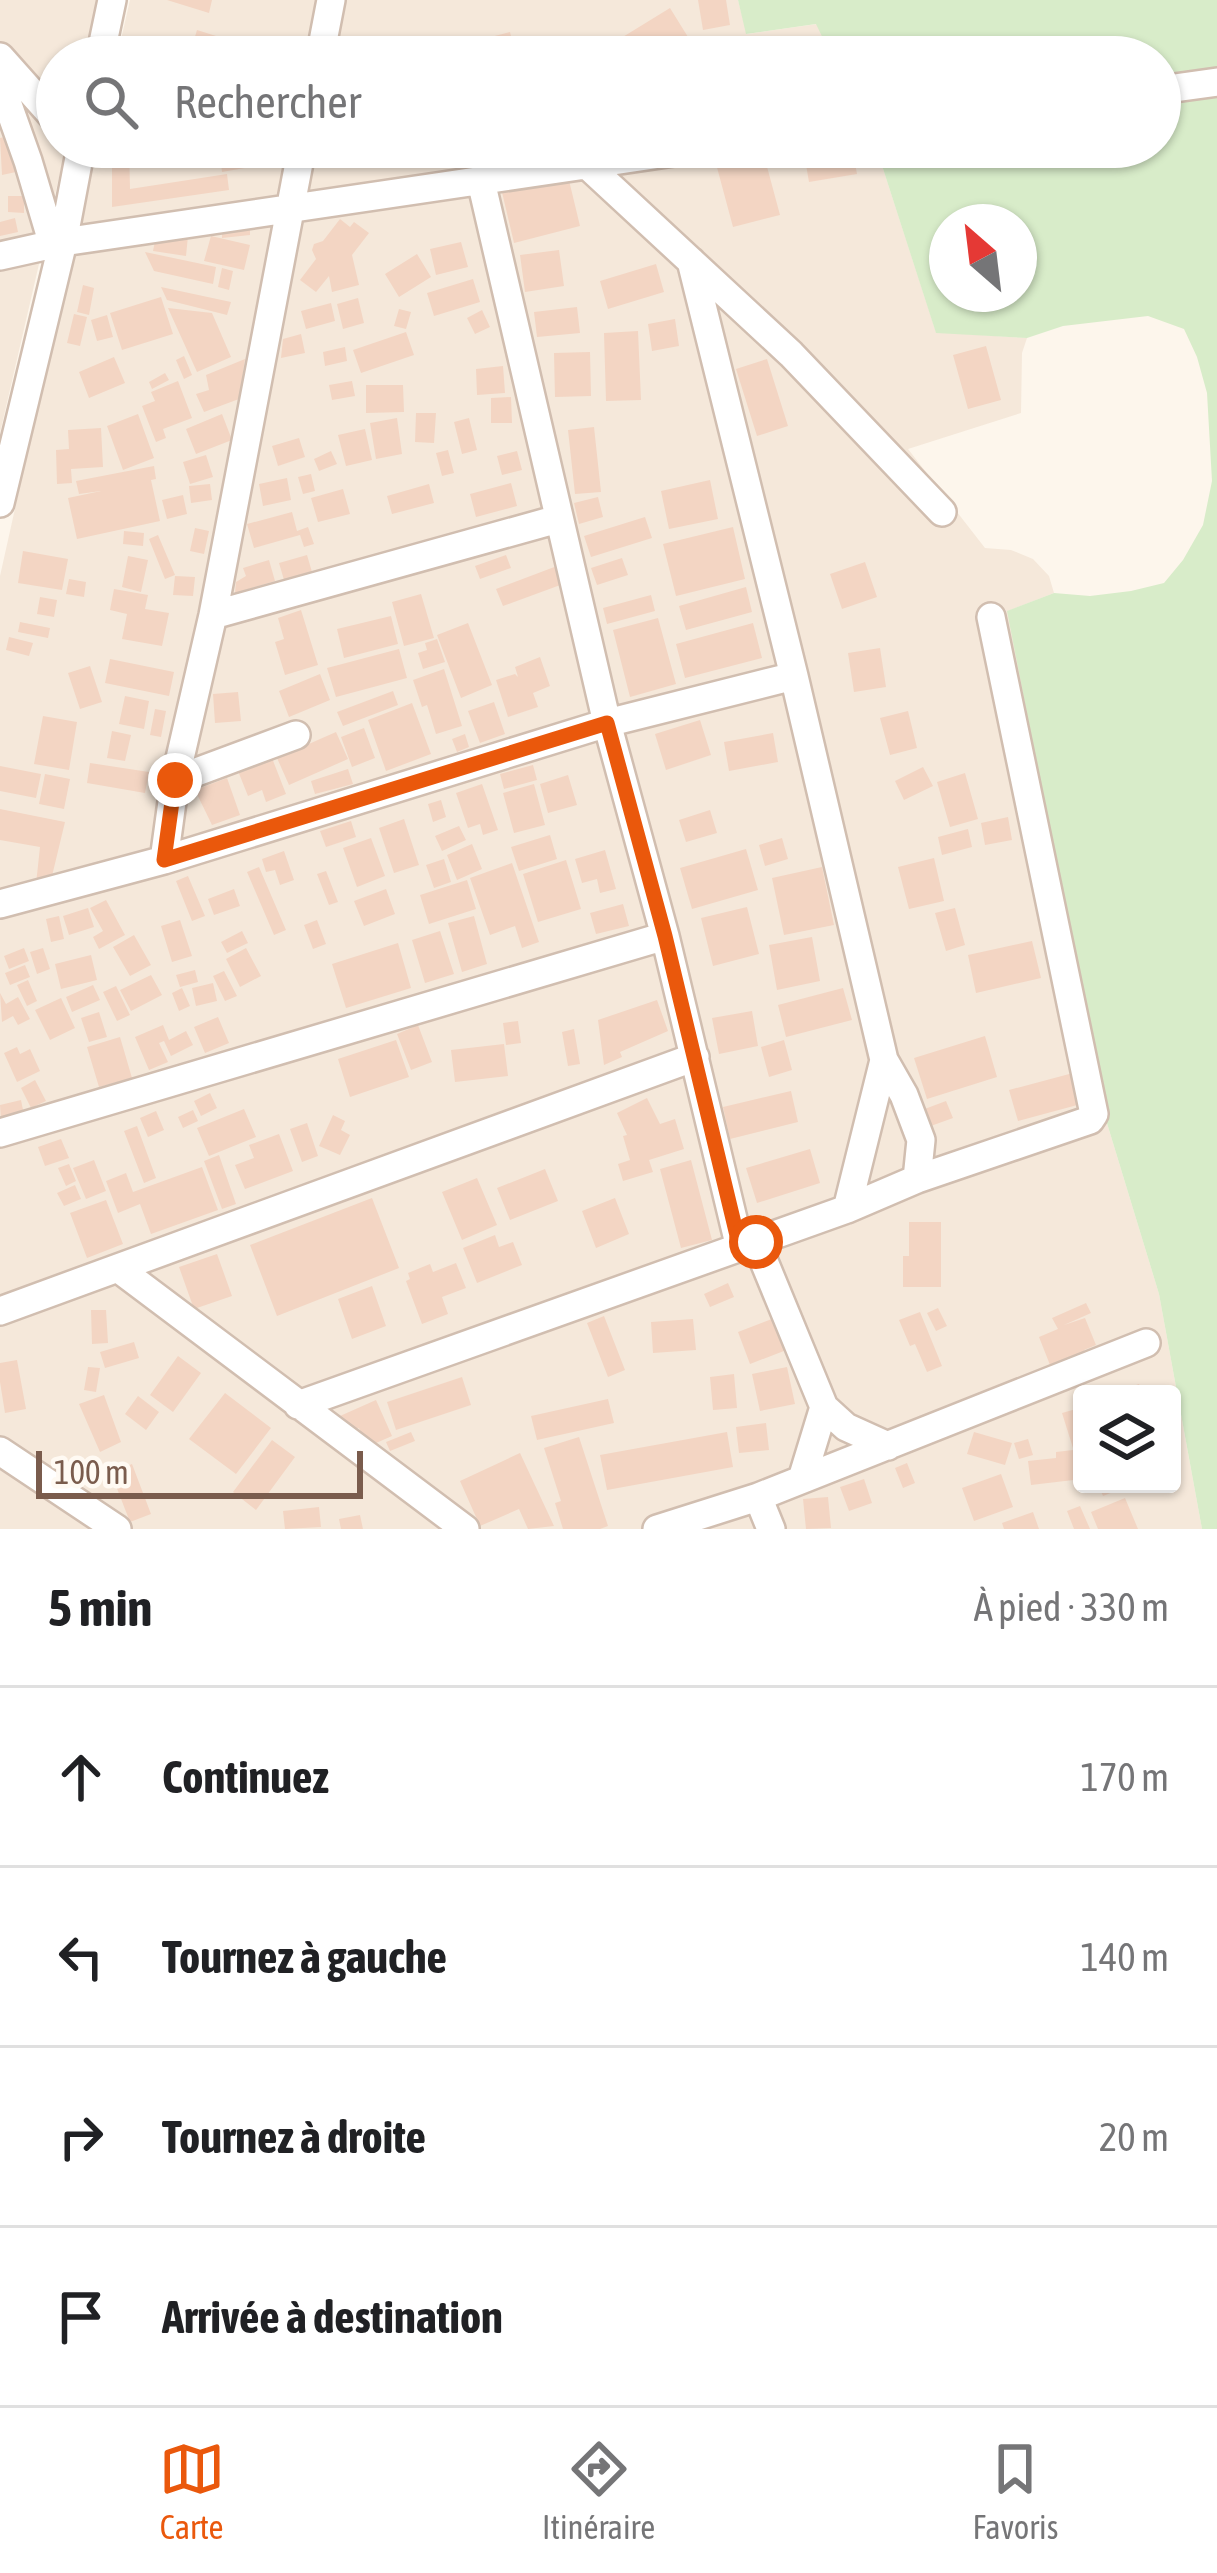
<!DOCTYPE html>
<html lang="fr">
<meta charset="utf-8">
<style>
:root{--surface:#fff;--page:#f6f6f6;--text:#202124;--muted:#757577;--line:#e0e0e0;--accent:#ea580c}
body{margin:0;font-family:"Asap Condensed",sans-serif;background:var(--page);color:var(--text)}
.controls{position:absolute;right:36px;bottom:36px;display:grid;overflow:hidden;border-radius:12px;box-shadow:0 3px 9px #0004}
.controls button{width:108px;height:108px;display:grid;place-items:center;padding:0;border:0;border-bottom:3px solid var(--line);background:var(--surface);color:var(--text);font:60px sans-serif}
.compass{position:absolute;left:929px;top:204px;width:108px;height:108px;border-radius:50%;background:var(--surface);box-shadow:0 3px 9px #0004;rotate:332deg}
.scale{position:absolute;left:36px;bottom:30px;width:327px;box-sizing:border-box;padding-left:12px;border:6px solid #7a5c4d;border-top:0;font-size:33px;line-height:42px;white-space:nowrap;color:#7a5c4d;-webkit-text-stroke:9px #fffaf3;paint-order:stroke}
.stop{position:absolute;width:36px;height:36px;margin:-27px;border:9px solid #ea580c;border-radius:50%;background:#fff}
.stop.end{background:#ea580c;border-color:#fff;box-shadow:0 3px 12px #0008}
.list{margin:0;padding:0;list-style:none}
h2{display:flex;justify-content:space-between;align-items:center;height:156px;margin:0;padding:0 48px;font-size:51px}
h2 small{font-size:39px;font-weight:400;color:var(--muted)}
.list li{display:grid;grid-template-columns:78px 1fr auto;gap:36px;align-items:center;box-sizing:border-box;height:180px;padding:0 48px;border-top:3px solid var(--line)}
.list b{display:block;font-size:45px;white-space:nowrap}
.list em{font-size:39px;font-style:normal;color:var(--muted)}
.icon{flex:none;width:66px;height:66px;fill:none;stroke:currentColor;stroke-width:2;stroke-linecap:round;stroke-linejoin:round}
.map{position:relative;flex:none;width:1217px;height:1529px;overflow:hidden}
.search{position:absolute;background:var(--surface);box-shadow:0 3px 9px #0004;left:36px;right:36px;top:36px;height:132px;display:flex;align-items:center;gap:30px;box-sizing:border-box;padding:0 42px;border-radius:66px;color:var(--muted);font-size:45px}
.sheet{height:876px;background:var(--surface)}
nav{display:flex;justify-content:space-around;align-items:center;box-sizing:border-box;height:168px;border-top:3px solid var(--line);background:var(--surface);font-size:33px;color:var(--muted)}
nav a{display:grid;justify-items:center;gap:6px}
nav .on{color:var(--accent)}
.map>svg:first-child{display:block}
.residential{fill:#f5e8da;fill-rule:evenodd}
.green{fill:#d8ecc9;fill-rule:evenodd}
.building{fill:#f3d5c3}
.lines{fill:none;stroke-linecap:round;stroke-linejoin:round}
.minor-casing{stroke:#d1beb0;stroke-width:32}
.minor{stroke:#fff;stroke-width:27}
.route{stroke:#ea580c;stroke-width:15}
</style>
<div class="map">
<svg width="1217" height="1529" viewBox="0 0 1217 1529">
<rect width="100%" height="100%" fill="#fdf6ec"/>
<path class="residential" d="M0,0h100l-13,57h-30v90h9l-66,286z
M130,0h608l9,34 70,-10 15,33h-715z
M96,147h537l-556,83z
M813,147h63l60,185 91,6 -5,15 -1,60 -113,36 77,99 26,2 22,9 16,17 5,17 -46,18 98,509 53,174 43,235h-1202v-953l72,-323 619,-91zM1082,1394h90v90h-90z"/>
<path class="green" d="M738,0h479v1529h-15l-43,-235 -53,-174 -99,-509 47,-18 36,3 41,-5 33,-8 19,-23 20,-35 9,-44 -5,-88 -10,-36 -13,-28 -36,-13 -85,10 -36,12 -91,-5 -60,-186h284v-39l3,-1 -3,-50h-328l-16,-33 -70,10zM947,222h72v72h-72z"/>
<path class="building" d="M167,0h45l-3,13z
M698,0h28l4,25 -27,5z
M670,8l18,29 -32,20h-35l-8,-14z
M197,30l19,6 -6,21h-21z
M510,32l6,25h-41l-3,-15z
M779,39l4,18h-47l-2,-8z
M693,45l7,12h-27z
M1098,49l1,8h-31l-1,-7z
M9,136l7,36 -14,3 -2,-37z
M112,147h17l1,42 97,-15 2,16 -117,17z
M227,147h39l2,17 -46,8 -3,-24z
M803,147h49l5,27 -48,8z
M762,148l18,67 -47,12 -18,-67z
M567,172l13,54 -66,17 -13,-55z
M8,196h16v17l-16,-1z
M15,218l3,14 -18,4v-14z
M340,219l10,8 4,-5 15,11 -17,22 7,30 -27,7 -3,-16 -13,16 -16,-12 16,-21 -4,-9 2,-6 9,-3z
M250,228v7l-28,3v-7z
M188,236l-2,20 -33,-5 2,-10z
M211,236l39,9 -6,25 -40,-9z
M461,242l7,25 -32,8 -6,-26z
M559,250l5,36 -39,6 -5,-37z
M145,252l71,15 -3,17 -59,-13z
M417,254l14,23 -32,20 -14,-23z
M656,264l8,28 -56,17 -8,-28z
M222,268l11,3 -4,19 -11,-3z
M473,279l7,23 -46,14 -7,-23z
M83,285l11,3 -5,27 -12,-3z
M161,287l70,15 -4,13 -60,-15z
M161,297l12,37 -51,16 -12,-37z
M358,298l6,25 -21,6 -6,-25z
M331,303l4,18 -29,8 -5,-18z
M577,307l3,26 -43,4 -3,-25z
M168,308l44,5 19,44 -34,15z
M399,309l12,3 -5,17 -12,-3z
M482,310l8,17 -15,7 -8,-16z
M74,314l13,3 -7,29 -13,-3z
M107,315l6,22 -16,4 -6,-21z
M675,319l4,27 -27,5 -4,-27z
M638,331l3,69 -35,1 -2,-68z
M406,332l8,23 -53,18 -8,-23z
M301,334l4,19 -24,5 2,-19z
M986,346l15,54 -33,9 -15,-54z
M345,347l2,14 -22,5 -2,-14z
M590,352l1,44 -36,1 -1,-44z
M184,356l8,19 -8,4 -8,-19z
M114,357l11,26 -36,15 -10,-26z
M245,359l-6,40 -35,13 -8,-18 13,-4 -3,-15z
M767,359l21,67 -31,10 -21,-67z
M503,366l2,27 -28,2 -1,-26z
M165,373l4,7 -17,9 -3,-7z
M178,381l14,37 -29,11 3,9 -10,4 -14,-36 13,-5 -4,-9z
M352,381l3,15 -23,4 -3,-15z
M366,385h37l1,27 -38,1z
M511,397l1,26h-21v-25z
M416,413h20l-2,30 -19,-1z
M138,414l16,44 -31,12 -16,-44z
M222,414l10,26 -36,14 -10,-25z
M397,418l5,36 -26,5 -6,-36z
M469,418l8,32 -15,4 -8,-32z
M594,427l7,65 -26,2 -7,-64z
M101,428l2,39 -32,2 1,14 -15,1 -1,-34 13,-1 -1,-19z
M365,429l7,31 -26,6 -8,-31z
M299,438l6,19 -27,9 -6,-20z
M448,450l6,23 -12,3 -6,-23z
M331,451l6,13 -18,7 -5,-12z
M517,451l5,19 -20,5 -5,-19z
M206,455l7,22 -23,7 -7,-22z
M154,466l2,13 -5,1 9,41 -83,18 -9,-41 33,-7 -22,3 -3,-13z
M311,474l4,17 -12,3 -5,-17z
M287,478l4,22 -28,6 -4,-22z
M710,480l8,39 -49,10 -8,-38z
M511,483l6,23 -41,11 -6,-23z
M210,484l2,16 -21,3 -2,-17z
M429,484l5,19 -42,11 -5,-18z
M343,489l7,25 -32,8 -7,-24z
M183,495l4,19 -20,5 -5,-19z
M598,497l5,20 -24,7 -5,-21z
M292,512l5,19 11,-4 6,17 -10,3 -4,-12 -46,13 -7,-24z
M645,517l7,21 -61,19 -7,-21z
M733,527l12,52 -69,17 -13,-52z
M195,528l14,3 -5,23 -14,-3z
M124,531l20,2 -1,13 -20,-2z
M158,535l17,40 -10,4 -16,-40z
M23,551l45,8 -6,31 -44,-7z
M307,555l5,17 -28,8 -5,-17z
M506,555l5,13 -31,11 -5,-13z
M128,556l20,4 -7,32 -19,-5z
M622,558l6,17 -31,10 -6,-17z
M269,560l6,21 -40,12 1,-11 10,-6 -3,-8z
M865,562l12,35 -35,12 -12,-35z
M557,566l6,18 -60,22 -7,-17z
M175,576l20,1 -2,19 -20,-1z
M69,579l17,3 -2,15 -18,-3z
M746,587l6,25 -66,18 -7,-24z
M114,589l34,6 -3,14 24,4 -7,33 -40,-7 5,-25 -17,-4z
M421,594l13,44 -30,8 -12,-44z
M651,595l4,16 -48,13 -4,-16z
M40,597l17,3 -3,17 -17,-3z
M301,610l17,55 -33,10 -10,-33 9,-3 -6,-21z
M391,616l7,28 -54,14 -7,-29z
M658,618l18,66 -46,13 -17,-67z
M20,622l30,6 -2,10 -30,-6z
M468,623l24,62 -31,13 -24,-63z
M753,623l9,35 -77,20 -9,-34z
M9,637l24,6 -4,13 -23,-6z
M437,639l8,23 -22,7 -5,-16 9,-3 -2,-7z
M880,648l6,39 -32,5 -6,-39z
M399,649l8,29 -71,19 -9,-29z
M540,657l10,29 -17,7 5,14 -30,10 -12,-37 19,-6 3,3 -3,-10z
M110,659l64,13 -5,24 -64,-13z
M90,666l12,36 -22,7 -12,-36z
M444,669l18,57 -26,8 -9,-29 -5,2 -9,-27z
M320,674l10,26 -41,17 -10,-26z
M393,691l5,14 -55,21 -6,-14z
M238,692l3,29 -26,2 -2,-29z
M125,696l24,5 -5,28 -25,-5z
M494,702l11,32 -25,9 -12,-32z
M412,703l19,51 -45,17 -18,-51z
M155,709l11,2 -5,26 -11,-2z
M908,711l9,37 -27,7 -10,-37z
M43,716l34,6 -8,48 -35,-6z
M700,720l11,35 -45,15 -11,-36z
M364,728l11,30 -23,9 -11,-30z
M112,731l19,4 -6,26 -18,-3z
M336,732l12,27 -59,26 -12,-27z
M773,733l5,29 -49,9 -5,-29z
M465,734l4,13 -12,5 -5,-13z
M272,758l14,36 -20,8 -4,-12 -14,6 -10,-25z
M90,763l59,9 -4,21 -58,-10z
M533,765l4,15 -33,9 -4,-15z
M0,766l41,8 -5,24 -36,-7z
M923,767l10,19 -29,14 -9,-19z
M348,769l5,15 -38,10 -4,-13z
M965,773l13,46 -28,8 -13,-45z
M45,774l25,5 -6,30 -25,-5z
M568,775l9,30 -29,8 -8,-29z
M227,778l13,37 -28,10 -17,-35z
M482,784l16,46 -15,5 -3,-11 -12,4 -12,-35z
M534,784l11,41 -31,8 -11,-40z
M441,800l5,17 -13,5 -5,-18z
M0,809l65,13 -13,54 -16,8 4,-37 -40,-7z
M710,810l7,23 -31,9 -7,-22z
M1008,817l4,23 -27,5 -4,-22z
M404,819l15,46 -25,8 -15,-45z
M351,821l5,16 -30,10 -6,-16z
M459,826l7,14 -24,11 -7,-15z
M968,829l4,18 -30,8 -4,-18z
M550,835l7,24 -38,12 -8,-24z
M371,838l14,38 -28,11 -14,-39z
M782,838l6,21 -23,7 -6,-21z
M472,844l10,25 -25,11 -10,-25z
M746,849l12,41 -66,19 -12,-41z
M605,850l11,39 -16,4 -3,-14 -15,4 -7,-24z
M284,851l10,29 -14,5 -5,-15 -9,2 -4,-13z
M934,858l10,43 -35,8 -11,-42z
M444,859l7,23 -17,6 -8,-23z
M566,860l15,49 -43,13 -15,-48z
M512,863l27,79 -17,6 -7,-22 -25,9 -20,-57z
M259,867l27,63 -12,5 -27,-63z
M822,867l12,58 -50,10 -12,-57z
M326,871l12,31 -9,3 -12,-31z
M188,876l17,40 -13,5 -16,-40z
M467,880l9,29 -47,15 -9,-29z
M234,889l6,17 -26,9 -6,-16z
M386,889l9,25 -31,12 -10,-25z
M106,900l19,35 -26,14 -6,-12 10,-6 -13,-23z
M623,904l6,22 -33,8 -6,-21z
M747,907l12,47 -46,12 -12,-48z
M88,908l6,19 -25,8 -6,-19z
M955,908l10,37 -19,6 -11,-38z
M59,916l5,23 -13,3 -5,-23z
M474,916l13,48 -25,8 -14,-49z
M180,920l12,36 -20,6 -11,-36z
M317,920l9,24 -13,5 -9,-24z
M242,931l6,12 -21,10 -6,-11z
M440,931l14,43 -29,9 -13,-43z
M134,935l17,30 -21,11 -17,-29z
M812,937l8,44 -43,9 -8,-45z
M1032,941l9,37 -65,15 -8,-38z
M398,943l13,45 -65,20 -14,-44z
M24,948l5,13 -20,8 -5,-13z
M43,948l7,21 -13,5 -7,-22z
M246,948l15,28 -21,11 -14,-28z
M91,955l6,25 -36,9 -6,-25z
M25,965l5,12 -20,8 -5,-12z
M195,970l3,12 -18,5 -4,-12z
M224,971l13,25 -12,5 -12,-25z
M151,975l11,20 -31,16 -11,-21z
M28,980l9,21 -10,5 -10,-21z
M213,983l4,18 -21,5 -4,-18z
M93,985l7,15 -28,12 -6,-15z
M116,986l14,29 -13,6 -14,-29z
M182,988l8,18 -11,5 -7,-18z
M843,988l9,32 -66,17 -8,-32z
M0,993l6,11 12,-7 12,22 -12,6 -5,-9 -11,6z
M61,998l14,30 -25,12 -15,-30z
M657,1000l11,31 -48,21 2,5 -18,8 -6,-45z
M752,1011l6,35 -39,8 -7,-36z
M99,1012l8,25 -18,5 -8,-24z
M218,1017l11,26 -24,10 -11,-26z
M518,1021l3,22 -15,2 -3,-22z
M163,1025l6,15 17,-9 7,14 -22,11 -7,-15 -5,2 9,19 -19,8 -14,-33z
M418,1025l14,37 -21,8 -14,-36z
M574,1029l6,35 -12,2 -6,-34z
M985,1036l12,41 -70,22 -13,-41z
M120,1037l12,41 -33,9 -12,-40z
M396,1040l13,37 -59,20 -12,-38z
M784,1040l8,30 -23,7 -8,-30z
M504,1044l4,32 -53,6 -4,-32z
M17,1047l3,7 10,-5 10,22 -23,11 -13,-29z
M1073,1073l8,31 -63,17 -9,-31z
M35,1080l11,21 -15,7 -10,-20z
M791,1091l7,31 -68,17 -7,-32z
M210,1093l7,15 -16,8 -7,-15z
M647,1098l13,26 15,-5 9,30 -35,11 4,12 -30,9 -5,-17 12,-4 -7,-24 4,-1 -10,-22z
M21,1100l3,15 -23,5 -1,-15z
M946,1101l7,17 -25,9 -6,-17z
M244,1109l12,28 -47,19 -12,-28z
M193,1110l5,11 -15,7 -5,-11z
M156,1111l8,19 -16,7 -8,-19z
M333,1115l12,6 -4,9 9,5 -10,20 -21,-9z
M307,1123l11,33 -16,6 -12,-33z
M137,1126l19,52 -12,5 -20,-52z
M279,1134l14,37 -48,18 -10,-24 19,-7 -5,-13z
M61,1139l8,19 -24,8 -7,-19z
M810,1149l10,34 -63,20 -11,-35z
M219,1155l17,49 -14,5 -18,-48z
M94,1160l12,31 -20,8 -13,-31z
M691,1160l21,80 -31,8 -21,-79z
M69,1164l7,17 -10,5 -8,-18z
M202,1167l16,43 -67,24 -11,-30 -22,9 -12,-32 20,-8 7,19z
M545,1169l13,32 -48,19 -13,-32z
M477,1178l20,47 -35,15 -20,-48z
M75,1185l6,14 -17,7 -7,-13z
M372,1198l27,70 -122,48 -27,-71z
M615,1198l14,36 -33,14 -14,-37z
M106,1200l17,44 -36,14 -17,-45z
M909,1222h32v65h-38v-31h6z
M495,1235l4,12 14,-5 9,23 -45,18 -14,-35z
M217,1254l15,42 -38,13 -15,-42z
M456,1263l10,25 -24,9 6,17 -26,10 -16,-43 4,-2 -2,-6 22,-9 3,8z
M728,1283l6,14 -24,10 -6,-13z
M372,1286l14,40 -34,13 -14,-40z
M1086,1303l5,10 -27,12 21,-7 11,27 -12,5 2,6 -34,14 -13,-33 19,-8 -6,-11z
M938,1308l9,18 -11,5 -9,-18z
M91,1310h15l2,33 -16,1z
M920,1312l22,54 -15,6 -12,-28 -5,2 -11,-26z
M604,1316l21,54 -17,7 -21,-54z
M777,1317l12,32 -39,15 -12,-32z
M693,1319l3,31 -43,3 -2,-31z
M134,1342l5,16 -34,10 -5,-16z
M178,1356l23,17 -28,39 -23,-17z
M17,1360l9,49 -21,4 -5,-31v-19z
M88,1367l12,1 -4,24 -12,-2z
M787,1367l8,37 -35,7 -8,-37z
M734,1374l3,34 -24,2 -3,-33z
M462,1377l9,28 -75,25 -9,-28z
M1139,1384l4,10h-31z
M225,1393l46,35 -35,46 -47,-35z
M104,1395l17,47 -21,10 -21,-48z
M138,1396l21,16 -13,18 -21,-16z
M608,1399l6,24 -77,17 -6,-24z
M376,1400l16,36 -25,11 -8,-19 -12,5 -7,-17z
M1076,1409l6,19v17l-9,3 -11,-35z
M766,1423l3,27 -30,3 -3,-26z
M411,1432l4,9 -25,10 -4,-9z
M727,1432l6,35 -126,23 -7,-35z
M974,1432l38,11 -7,22 -38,-11z
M579,1437l29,89 -8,3h-37l-8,-26 6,-2 -17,-53z
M1028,1439l5,16 -14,4 -5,-16z
M272,1440l23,17 -39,53 -23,-18z
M1082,1449v30l-51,6 -3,-24 28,-3v-6z
M520,1453l34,73 -26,3 -9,-20 -39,17 -20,-45z
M907,1463l8,20 -12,5 -8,-20z
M132,1464l19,50 -21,8 -19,-49z
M1001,1474l12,33 -39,14 -12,-33z
M864,1479l8,24 -23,8 -9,-24z
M1098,1484h35l-30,12z
M828,1497l3,31 -25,1 -3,-30z
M1125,1498l13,31h-40l-7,-17z
M1080,1506l10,23h-16l-7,-18z
M319,1507l2,20 -36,2 -2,-18z
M1033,1512l6,17h-35l-2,-6z
M360,1515l3,14h-22l-2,-10z"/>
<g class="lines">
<defs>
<path id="minor" d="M0,57l57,64
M100,57l12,-57
M320,57l11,-57
M0,82l28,79 25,84
M1160,90l57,-8
M586,164l205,190 151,158
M481,181l126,542 58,213 75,312
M0,256l63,-14 645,-95
M691,261l103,415 90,384 20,35 17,45 -4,39
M0,503l63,-261 18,-95
M213,615l345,-96
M175,780l121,-45
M164,860l11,-80 38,-165 89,-468
M0,904l164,-44 443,-137 187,-47
M0,1133l665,-197
M847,1209l37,-149
M756,1242l68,165 22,20 42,19
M119,1269l346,260
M0,1311l695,-254
M298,1405l549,-196 70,-30 173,-59 4,-6 -103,-497
M0,1451l117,78
M802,1479l22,-72
M758,1497l13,32
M657,1529l101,-32 388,-154"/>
</defs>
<use href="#minor" class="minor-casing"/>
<use href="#minor" class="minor"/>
</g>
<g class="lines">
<path class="route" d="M175,780l-11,80 443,-137 58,213 75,312 16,-6"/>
</g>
</svg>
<div class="controls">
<button><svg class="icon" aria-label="layers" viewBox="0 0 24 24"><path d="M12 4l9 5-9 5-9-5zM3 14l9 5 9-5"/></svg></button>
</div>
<svg class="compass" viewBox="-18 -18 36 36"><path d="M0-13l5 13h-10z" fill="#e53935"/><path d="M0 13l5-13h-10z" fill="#757577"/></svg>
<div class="scale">100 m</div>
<div class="stop" style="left:756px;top:1242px"></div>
<div class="stop end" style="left:175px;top:780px"></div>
<div class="search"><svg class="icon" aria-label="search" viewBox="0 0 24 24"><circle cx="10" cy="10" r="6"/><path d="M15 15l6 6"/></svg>Rechercher</div>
</div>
<section class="sheet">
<h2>5 min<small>À pied · 330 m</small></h2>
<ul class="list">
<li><svg class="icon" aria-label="ahead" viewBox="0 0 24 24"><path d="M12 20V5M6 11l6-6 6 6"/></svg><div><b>Continuez</b></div><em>170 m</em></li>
<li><svg class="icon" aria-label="left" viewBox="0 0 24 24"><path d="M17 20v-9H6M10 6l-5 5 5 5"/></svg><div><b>Tournez à gauche</b></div><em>140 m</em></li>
<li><svg class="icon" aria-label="right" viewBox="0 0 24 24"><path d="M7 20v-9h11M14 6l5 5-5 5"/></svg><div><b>Tournez à droite</b></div><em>20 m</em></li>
<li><svg class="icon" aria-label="arrive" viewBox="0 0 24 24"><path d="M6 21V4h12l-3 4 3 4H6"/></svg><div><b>Arrivée à destination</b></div></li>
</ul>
</section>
<nav>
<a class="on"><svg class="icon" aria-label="map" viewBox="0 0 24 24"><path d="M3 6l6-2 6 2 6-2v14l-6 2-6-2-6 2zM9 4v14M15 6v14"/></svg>Carte</a>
<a><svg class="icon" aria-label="directions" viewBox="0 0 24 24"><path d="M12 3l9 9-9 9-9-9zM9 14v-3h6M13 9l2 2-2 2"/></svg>Itinéraire</a>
<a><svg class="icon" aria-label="saved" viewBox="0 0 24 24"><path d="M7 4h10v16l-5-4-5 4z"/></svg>Favoris</a>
</nav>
